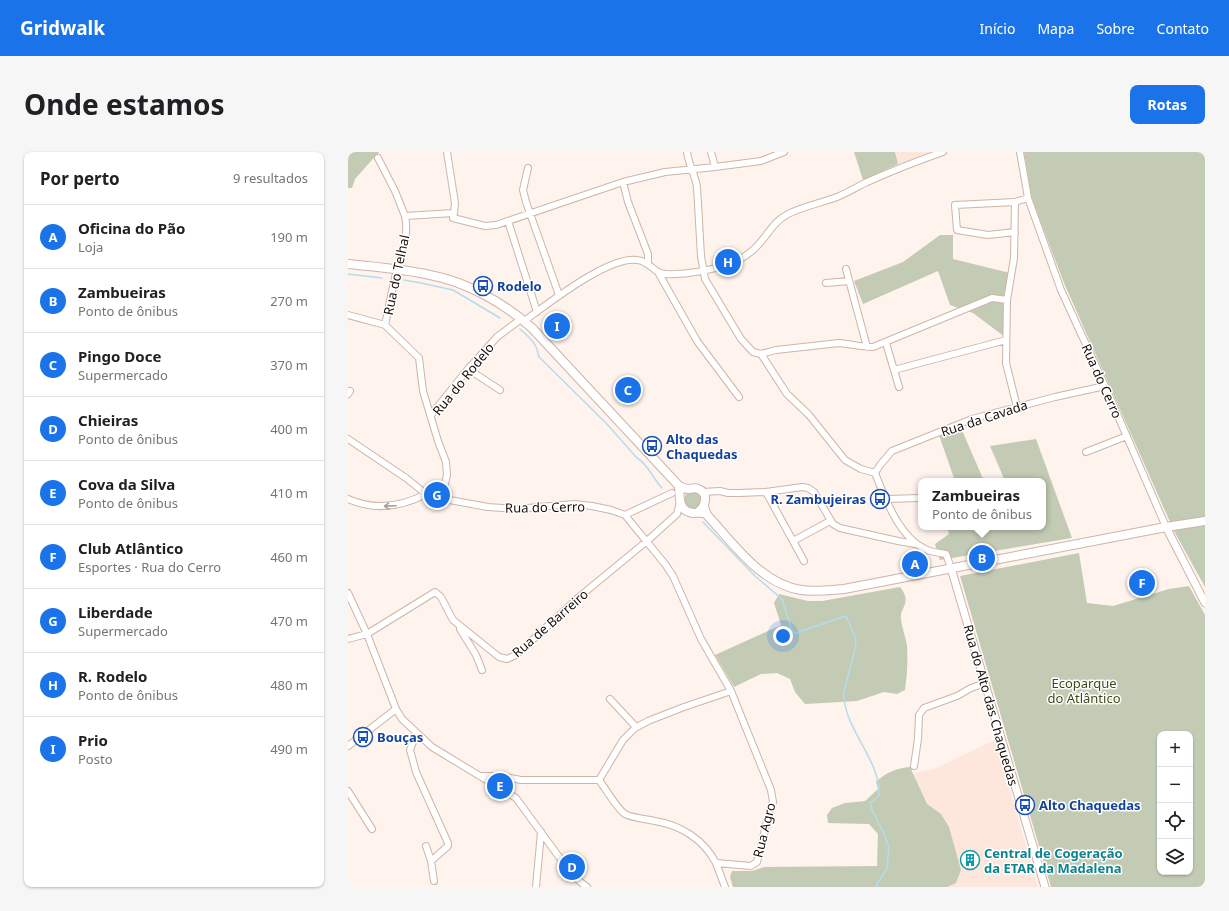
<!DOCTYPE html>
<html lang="pt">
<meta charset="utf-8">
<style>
:root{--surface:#fff;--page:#f6f6f6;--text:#202124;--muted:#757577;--line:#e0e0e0;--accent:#1a73e8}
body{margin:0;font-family:"Noto Sans",sans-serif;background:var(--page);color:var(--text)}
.controls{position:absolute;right:12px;bottom:12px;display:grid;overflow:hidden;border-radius:8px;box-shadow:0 1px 3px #0004}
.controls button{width:36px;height:36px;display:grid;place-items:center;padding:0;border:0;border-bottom:1px solid var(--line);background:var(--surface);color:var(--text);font:20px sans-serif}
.you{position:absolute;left:435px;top:484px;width:14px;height:14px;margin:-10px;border:3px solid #fff;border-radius:50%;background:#1a73e8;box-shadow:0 0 0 6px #1a73e833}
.badge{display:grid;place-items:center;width:26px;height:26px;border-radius:50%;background:var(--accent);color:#fff;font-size:13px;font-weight:700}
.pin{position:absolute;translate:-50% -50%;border:2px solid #fff;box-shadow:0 1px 4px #0006}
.popup{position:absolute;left:570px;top:326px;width:128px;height:52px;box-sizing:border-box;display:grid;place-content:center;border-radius:8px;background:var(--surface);filter:drop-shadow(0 1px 3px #0005);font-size:13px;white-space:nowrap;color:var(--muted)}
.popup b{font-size:15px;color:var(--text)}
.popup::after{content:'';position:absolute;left:50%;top:100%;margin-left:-8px;border:8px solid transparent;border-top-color:var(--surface)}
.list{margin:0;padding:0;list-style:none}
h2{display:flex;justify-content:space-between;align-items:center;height:52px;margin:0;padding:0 16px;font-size:17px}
h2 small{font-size:13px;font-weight:400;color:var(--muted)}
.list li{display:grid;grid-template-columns:26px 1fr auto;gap:12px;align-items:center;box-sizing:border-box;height:64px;padding:0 16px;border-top:1px solid var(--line)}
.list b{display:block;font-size:15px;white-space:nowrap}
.list p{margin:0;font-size:13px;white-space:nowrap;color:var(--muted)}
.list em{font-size:13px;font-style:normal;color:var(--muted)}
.icon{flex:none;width:22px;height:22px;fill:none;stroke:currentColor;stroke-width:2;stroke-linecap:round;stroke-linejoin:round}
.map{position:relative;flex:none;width:857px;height:735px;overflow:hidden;border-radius:8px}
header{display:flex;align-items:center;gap:24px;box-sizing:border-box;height:56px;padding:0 20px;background:var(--accent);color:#fff}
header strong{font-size:19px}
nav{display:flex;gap:22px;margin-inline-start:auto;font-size:14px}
.intro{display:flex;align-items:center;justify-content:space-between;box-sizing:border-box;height:96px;padding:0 24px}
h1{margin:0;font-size:28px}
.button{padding:10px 18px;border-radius:8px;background:var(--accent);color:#fff;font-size:14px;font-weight:700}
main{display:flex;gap:24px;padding:0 24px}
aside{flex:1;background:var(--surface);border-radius:8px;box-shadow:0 1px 3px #0004}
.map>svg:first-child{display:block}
.built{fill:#fde7dc}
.green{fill:#c3cbb5;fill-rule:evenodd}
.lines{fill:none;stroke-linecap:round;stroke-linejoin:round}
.stream{stroke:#b6dcec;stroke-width:1.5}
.minor-casing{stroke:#cfb4a7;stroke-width:8}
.tertiary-casing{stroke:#cfb4a7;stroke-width:9}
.secondary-casing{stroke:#cfb4a7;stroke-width:10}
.minor{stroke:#fff;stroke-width:6}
.tertiary{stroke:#fff;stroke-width:7}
.secondary{stroke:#fff;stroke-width:8}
.oneway{stroke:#a29e9d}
.labels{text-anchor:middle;stroke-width:3;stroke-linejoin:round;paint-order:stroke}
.street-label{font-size:13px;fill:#160d09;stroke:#fff}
.transit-label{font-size:13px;font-weight:bold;fill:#164399;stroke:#fff;text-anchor:start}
.park-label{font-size:13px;fill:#3c4b1a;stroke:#fff}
.culture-label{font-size:13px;font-weight:bold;fill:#0d838f;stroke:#fff;text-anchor:start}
</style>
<header>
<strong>Gridwalk</strong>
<nav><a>Início</a><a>Mapa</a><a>Sobre</a><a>Contato</a></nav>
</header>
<div class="intro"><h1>Onde estamos</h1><a class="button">Rotas</a></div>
<main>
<aside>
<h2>Por perto<small>9 resultados</small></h2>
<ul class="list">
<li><span class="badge">A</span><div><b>Oficina do Pão</b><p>Loja</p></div><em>190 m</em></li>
<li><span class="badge">B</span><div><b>Zambueiras</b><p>Ponto de ônibus</p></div><em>270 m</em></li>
<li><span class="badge">C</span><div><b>Pingo Doce</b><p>Supermercado</p></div><em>370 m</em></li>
<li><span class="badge">D</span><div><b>Chieiras</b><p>Ponto de ônibus</p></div><em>400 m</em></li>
<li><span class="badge">E</span><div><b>Cova da Silva</b><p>Ponto de ônibus</p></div><em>410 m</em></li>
<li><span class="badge">F</span><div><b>Club Atlântico</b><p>Esportes · Rua do Cerro</p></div><em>460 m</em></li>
<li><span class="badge">G</span><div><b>Liberdade</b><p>Supermercado</p></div><em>470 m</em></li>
<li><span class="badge">H</span><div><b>R. Rodelo</b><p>Ponto de ônibus</p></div><em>480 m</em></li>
<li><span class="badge">I</span><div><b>Prio</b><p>Posto</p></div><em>490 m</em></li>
</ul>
</aside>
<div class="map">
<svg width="857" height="735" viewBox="0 0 857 735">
<rect width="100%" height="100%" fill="#fef3ed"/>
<path class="built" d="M547,0h37l-34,12z
M647,588l43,147h-93l-31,-114 20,-4z"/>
<path class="green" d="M0,0h31l-24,27 -3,9h-4z
M506,0h41l3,12 -35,16z
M676,0h181v435l-31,-56 -110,-248 -32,-84z
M592,83h13v24l61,15 -5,35 1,33 -1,-2 -36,-27 -23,-8 -12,-34 -75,33 -9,-23 49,-19z
M613,276l23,53h-29l-16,-46z
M688,287l36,99 -132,22 -5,-16 14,-10 -2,-7h96v-46h-38l-15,-35z
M336 348a9 9 0 1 1 18 0a9 9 0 1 1-18 0Z
M731,401l8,50 26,3 56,-17 20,-3 16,29v272h-154l-91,-311zM812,582h30v138h-30z
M552,435c13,16 -1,21 1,32 1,9 5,19 6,27 1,15 0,30 -2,44l-8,4 -13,-2 -27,9 -52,3 -10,-12 -5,-13 -13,-6 -16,1 -27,13 -19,-32 66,-30 -7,-22 5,-9 29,7h14z
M562,615l17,37 14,10 8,13 12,43 -5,13 -9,4h-214l-3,-10 2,-6h20l12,-4 113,-1 1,-32 -9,-10 -41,-1 -1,-8 5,-7 13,-5 20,-2 13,-12 -2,-7c9,-9 21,-14 34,-15z"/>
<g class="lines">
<path class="stream" d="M0,122l34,4
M56,128l17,3 32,7 47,28
M172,177c10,9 16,13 19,28l67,66 31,35c11,6 16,21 25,30
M355,370l52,54 27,23 11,35 53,-18c2,6 10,20 10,26 -1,13 -7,28 -10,42 -1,4 -3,10 -2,15 4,34 37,63 35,97l-9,7 2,7 12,24 5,13 -2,21 -11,18 2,1"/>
<defs>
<path id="minor" d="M339,0c2,14 8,22 10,35l4,69 4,23 36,60 12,13 8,2 26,40 22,21 36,45 16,9 14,4
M363,0l4,15
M672,0l8,46 33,92 44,96 61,141
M30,6l17,33 10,25
M180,16l-5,22 3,12 33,93
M275,30l5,20 20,52v9
M667,50l-1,56 -7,42 -1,63 11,44
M106,61l-1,5 32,8 11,-1 127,-43 42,-10 50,-5 46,-6 23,-9
M160,69l29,91
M667,80l-27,3 -31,-5 -2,-25 60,-3 13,-4
M498,117l21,78
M310,120l39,69 42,56
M478,131l23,-2
M0,163l37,10 34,33 4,33 15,50 8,21 1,13 -3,13 -5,9
M176,169c24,-17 84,-65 113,-61 10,1 13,7 21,12 11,6 53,-2 65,-6 11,-3 22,-9 30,-16 13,-11 19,-28 35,-36 16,-8 33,-11 49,-17 10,-4 20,-10 30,-15 25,-11 50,-21 76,-30
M37,173c4,-18 7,-37 12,-55 5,-18 12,-35 8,-54l49,-3 1,-10 -8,-51
M538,191l13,44
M413,202l15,-4 63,-7c12,1 22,4 34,4l119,-49 15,2
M120,217l32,21
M546,218l112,-30
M0,242l2,-3
M83,263l37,-46 29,-32 24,-18
M0,287l58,39 20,16 18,5 44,8 28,2 58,-5 18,2 19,4 14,5 4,5 36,44 8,12 28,63 30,52 40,99 2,12 -3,7 -13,53 -6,4 -35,-3 9,24
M738,300l41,-16
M527,321l5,-8 12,-14 80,-32 83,-22 50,-11
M527,321c10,25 24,64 50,76 6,3 14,4 21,5l5,14
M354,340l18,-1 8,2h11l27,-1 36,-5 6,1 6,4 19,32 7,4 58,13 17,3
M418,340l27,49 37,-20
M0,347c27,12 53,8 78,-5
M538,347l35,-1
M277,363l47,-22
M445,389l11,20
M0,441l19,41 29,75 6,10 30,28 84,51 46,63 16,19 9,7
M112,477l16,26 6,15
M0,487l19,-5 68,-42 6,5 12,23 46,37 8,2 9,-4 63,-58 68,-56 30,-27 3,-12
M262,547l26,28
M68,582l-6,16 2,7 4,15 32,71v3l-17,15
M0,594l48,-37
M566,614l4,-27 1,-24 5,-7 33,-12 14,-8 14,-5
M132,624h20l21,4h78l24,-40 12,-12 13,-7 36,-14 47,-16
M251,628c6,8 19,30 26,34 7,4 22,5 30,7 26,4 49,19 61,42
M0,639l24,38
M78,694l5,15 3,20
M188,735l5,-55"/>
<path id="tertiary" d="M818,375l39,76
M603,416l94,319"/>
<path id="secondary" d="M0,112c27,3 55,5 82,11 37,7 74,28 102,53l147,158c3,1 6,3 9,3 4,0 6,-2 10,0 11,4 8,17 0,23
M331,334c1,9 -1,23 10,26 5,2 9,0 14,1
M356,355l3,8c26,28 54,69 94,75 15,2 29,0 43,-1l322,-62 39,-6"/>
</defs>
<use href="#minor" class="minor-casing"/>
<use href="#tertiary" class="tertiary-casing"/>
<use href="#secondary" class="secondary-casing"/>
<use href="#minor" class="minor"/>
<use href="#tertiary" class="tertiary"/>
<use href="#secondary" class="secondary"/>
</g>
<defs><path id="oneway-shaft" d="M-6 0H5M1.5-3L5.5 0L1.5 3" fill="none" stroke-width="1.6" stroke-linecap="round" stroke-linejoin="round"/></defs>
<use class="oneway" href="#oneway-shaft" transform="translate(42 354) rotate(178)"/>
<defs>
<symbol id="bus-ring" viewBox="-11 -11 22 22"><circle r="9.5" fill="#fff" stroke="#1a4fb4" stroke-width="1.5"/><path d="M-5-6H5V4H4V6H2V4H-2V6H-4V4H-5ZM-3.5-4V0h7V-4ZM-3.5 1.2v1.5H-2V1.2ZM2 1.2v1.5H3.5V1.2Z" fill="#1a4fb4"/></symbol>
<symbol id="building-ring" viewBox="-11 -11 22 22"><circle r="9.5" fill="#fff" stroke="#0f9aa8" stroke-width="1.5"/><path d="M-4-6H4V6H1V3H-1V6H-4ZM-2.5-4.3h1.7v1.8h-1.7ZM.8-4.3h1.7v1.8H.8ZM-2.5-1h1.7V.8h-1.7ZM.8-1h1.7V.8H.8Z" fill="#0f9aa8"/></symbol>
</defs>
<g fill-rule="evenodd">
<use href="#bus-ring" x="124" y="123" width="22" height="22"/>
<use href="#bus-ring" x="293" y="283" width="22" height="22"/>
<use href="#bus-ring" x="521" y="336" width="22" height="22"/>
<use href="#bus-ring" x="4" y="574" width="22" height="22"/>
<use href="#bus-ring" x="666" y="642" width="22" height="22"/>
<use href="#building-ring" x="611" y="697" width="22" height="22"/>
</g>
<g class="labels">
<g class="street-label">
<text transform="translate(48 123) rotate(-78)" y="5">Rua do Telhal</text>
<text transform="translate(115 227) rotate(-51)" y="5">Rua do Rodelo</text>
<text transform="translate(754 229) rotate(66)" y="5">Rua do Cerro</text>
<text transform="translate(636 266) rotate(-18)" y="5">Rua da Cavada</text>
<text transform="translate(197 355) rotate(-1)" y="5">Rua do Cerro</text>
<text transform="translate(202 471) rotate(-41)" y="5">Rua de Barreiro</text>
<text transform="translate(643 553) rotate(74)" y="5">Rua do Alto das Chaquedas</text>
<text transform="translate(416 678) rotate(-76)" y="5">Rua Agro</text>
</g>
<g class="transit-label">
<text x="149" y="139">Rodelo</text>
<text x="318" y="292">Alto das<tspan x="318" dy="15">Chaquedas</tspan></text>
<text x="518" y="352" text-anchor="end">R. Zambujeiras</text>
<text x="29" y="590">Bouças</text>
<text x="691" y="658">Alto Chaquedas</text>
</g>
<g class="park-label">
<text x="736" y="536">Ecoparque<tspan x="736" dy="15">do Atlântico</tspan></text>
</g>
<g class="culture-label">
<text x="636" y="706">Central de Cogeração<tspan x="636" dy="15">da ETAR da Madalena</tspan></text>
</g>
</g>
</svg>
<div class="controls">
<button>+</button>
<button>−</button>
<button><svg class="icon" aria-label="locate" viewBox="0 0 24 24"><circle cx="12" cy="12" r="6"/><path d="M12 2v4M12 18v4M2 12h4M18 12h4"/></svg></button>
<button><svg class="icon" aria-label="layers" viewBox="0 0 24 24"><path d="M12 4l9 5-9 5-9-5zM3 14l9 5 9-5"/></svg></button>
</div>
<div class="you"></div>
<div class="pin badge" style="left:567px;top:412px">A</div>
<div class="pin badge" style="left:634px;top:406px">B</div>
<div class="popup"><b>Zambueiras</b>Ponto de ônibus</div>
<div class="pin badge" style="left:280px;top:238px">C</div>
<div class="pin badge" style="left:224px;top:715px">D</div>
<div class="pin badge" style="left:152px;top:634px">E</div>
<div class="pin badge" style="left:794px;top:431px">F</div>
<div class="pin badge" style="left:89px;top:343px">G</div>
<div class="pin badge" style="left:380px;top:110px">H</div>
<div class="pin badge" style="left:209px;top:174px">I</div>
</div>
</main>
